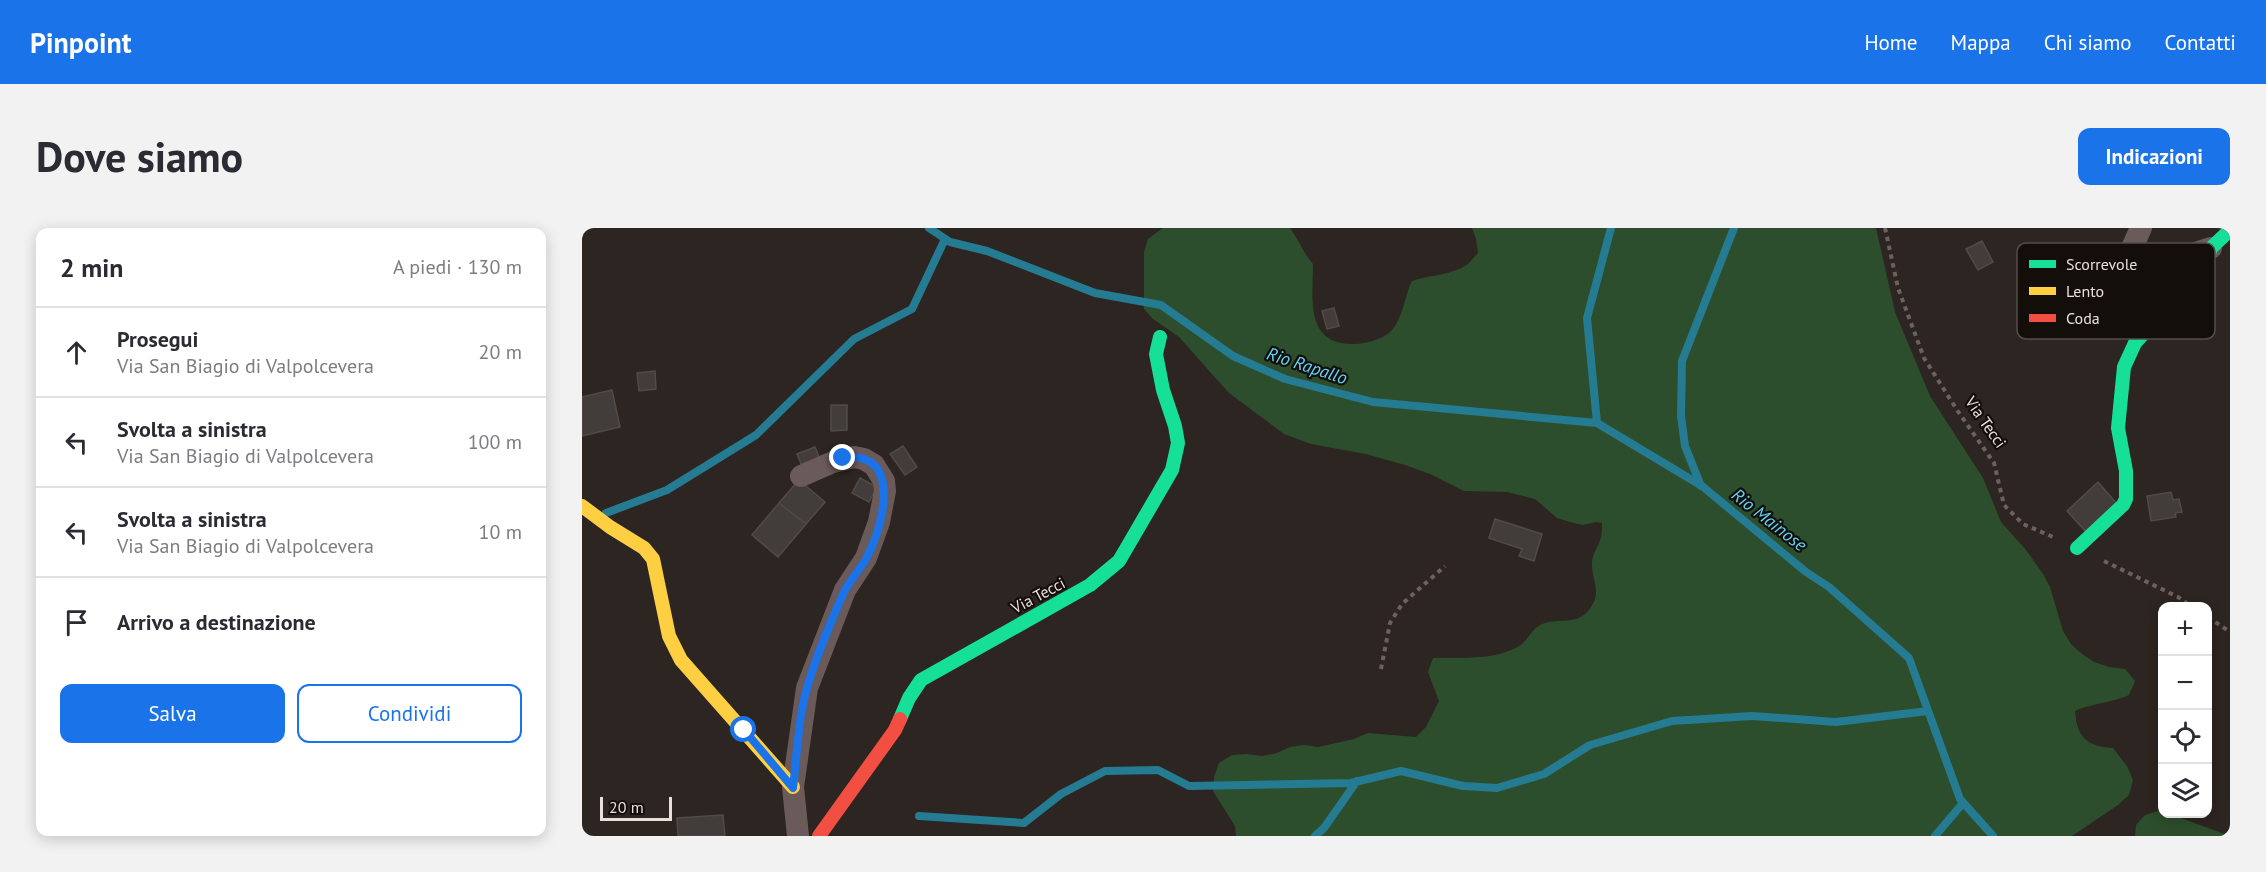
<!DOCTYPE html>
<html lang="it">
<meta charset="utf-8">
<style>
:root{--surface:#fff;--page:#f2f2f3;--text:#2b2b33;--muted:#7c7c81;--line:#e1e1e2;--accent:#1a73e8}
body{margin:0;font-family:"PT Sans",sans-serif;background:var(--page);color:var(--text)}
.controls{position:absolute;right:18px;bottom:18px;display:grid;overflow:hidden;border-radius:12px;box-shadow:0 3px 15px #0003}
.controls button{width:54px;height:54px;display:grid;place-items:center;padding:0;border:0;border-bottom:2px solid var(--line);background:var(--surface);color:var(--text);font:30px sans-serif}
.scale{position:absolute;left:18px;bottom:15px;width:72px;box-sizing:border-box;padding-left:6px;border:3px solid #e8dfdb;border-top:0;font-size:16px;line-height:21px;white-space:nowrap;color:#e8dfdb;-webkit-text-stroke:4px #140e0b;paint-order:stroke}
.stop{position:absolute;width:18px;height:18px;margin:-14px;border:4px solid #1a73e8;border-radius:50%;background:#fff}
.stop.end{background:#1a73e8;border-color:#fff;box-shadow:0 2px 6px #0008}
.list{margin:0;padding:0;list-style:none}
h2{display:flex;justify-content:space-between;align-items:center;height:78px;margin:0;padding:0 24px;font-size:26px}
h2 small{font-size:20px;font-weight:400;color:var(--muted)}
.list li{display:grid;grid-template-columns:39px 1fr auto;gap:18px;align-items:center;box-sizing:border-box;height:90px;padding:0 24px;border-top:2px solid var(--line)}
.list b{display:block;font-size:22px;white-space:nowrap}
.list p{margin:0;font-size:20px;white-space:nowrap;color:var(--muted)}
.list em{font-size:20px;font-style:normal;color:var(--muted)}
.actions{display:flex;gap:12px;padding:18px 24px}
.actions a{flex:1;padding:14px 0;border:2px solid var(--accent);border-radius:12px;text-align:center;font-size:21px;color:var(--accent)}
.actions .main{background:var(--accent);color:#fff}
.icon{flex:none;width:33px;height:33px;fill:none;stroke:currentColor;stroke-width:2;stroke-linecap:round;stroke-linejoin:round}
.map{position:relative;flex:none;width:1648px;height:608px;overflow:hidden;border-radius:12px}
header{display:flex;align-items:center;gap:36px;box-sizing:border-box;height:84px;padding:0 30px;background:var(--accent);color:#fff}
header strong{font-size:28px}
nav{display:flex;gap:33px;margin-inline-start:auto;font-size:21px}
.intro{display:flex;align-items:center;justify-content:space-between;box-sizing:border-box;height:144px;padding:0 36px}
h1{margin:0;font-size:42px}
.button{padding:15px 27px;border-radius:12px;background:var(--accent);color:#fff;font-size:21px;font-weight:700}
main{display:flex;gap:36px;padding:0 36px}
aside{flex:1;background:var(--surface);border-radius:12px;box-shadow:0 3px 15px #0003}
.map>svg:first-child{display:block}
.green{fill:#2d4e2c}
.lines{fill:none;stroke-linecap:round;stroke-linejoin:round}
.stream{stroke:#247b92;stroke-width:8}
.building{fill:#423c3a;stroke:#514a48;stroke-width:1.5}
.path{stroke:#6d6060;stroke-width:4;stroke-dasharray:4.5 4.5;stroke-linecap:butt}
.street{stroke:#6b5a5a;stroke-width:22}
.fast{stroke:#16e098;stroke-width:14}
.slow{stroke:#ffcf43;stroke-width:14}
.jam{stroke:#f24e42;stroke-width:14}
.route{stroke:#1a73e8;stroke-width:8}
.labels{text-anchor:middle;stroke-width:4.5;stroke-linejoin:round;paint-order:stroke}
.street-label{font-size:16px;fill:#e8dfdb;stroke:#140e0b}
.water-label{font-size:18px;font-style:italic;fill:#5dd5f9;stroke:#140e0b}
.key{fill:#140e0b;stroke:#544d49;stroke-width:1.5}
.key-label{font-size:16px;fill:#e8dfdb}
</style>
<header>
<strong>Pinpoint</strong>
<nav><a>Home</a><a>Mappa</a><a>Chi siamo</a><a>Contatti</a></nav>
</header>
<div class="intro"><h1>Dove siamo</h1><a class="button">Indicazioni</a></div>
<main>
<aside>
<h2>2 min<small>A piedi · 130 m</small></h2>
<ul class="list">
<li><svg class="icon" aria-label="ahead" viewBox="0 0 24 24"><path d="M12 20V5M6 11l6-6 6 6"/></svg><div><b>Prosegui</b><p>Via San Biagio di Valpolcevera</p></div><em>20 m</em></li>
<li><svg class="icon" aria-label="left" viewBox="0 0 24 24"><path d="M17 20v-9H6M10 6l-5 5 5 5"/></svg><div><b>Svolta a sinistra</b><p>Via San Biagio di Valpolcevera</p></div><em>100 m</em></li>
<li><svg class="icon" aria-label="left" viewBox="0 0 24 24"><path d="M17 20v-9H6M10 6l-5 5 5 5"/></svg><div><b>Svolta a sinistra</b><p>Via San Biagio di Valpolcevera</p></div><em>10 m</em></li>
<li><svg class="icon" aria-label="arrive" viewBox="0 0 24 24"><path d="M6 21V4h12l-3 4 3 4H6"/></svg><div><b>Arrivo a destinazione</b></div></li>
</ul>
<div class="actions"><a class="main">Salva</a><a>Condividi</a></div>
</aside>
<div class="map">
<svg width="1648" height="608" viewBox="0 0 1648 608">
<rect width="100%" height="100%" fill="#2c2521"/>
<path class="green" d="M581,0h127c9,12 13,25 23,36 0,34 -9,82 42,80 10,0 28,-5 35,-12 13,-12 14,-35 22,-51 17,-6 41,-6 56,-17 3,-3 7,-8 10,-11l-2,-14 -4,-11h404l19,84 35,84 53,82 18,44 25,28 17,24 7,13 13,44 8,13 11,10 12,8 15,5 16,2 10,12 -6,14c-18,8 -36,8 -54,16 2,27 12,35 38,37l14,18 6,14 -4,15 -11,10 -46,31h-836l-1,-10 -22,-35 1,-14 5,-14 13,-8 14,-1 16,2 15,-3 13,-6 14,-2 14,2 36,-8 14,-6 48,4 10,-10 13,-26 -11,-29 5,-14c27,-1 62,3 86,-12 9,-5 12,-17 23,-22 18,-7 36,3 49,-17 11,-15 0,-29 1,-45 1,-10 7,-16 9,-25 1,-4 1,-10 1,-14l-6,-1 -13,3 -13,-3 -13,-4 -22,-19 -28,-7 -43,-1 -34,-17 -25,-9 -39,-11 -55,-10 -27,-10 -55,-41 -50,-56 -26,-18 -9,-10v-57l4,-13z
M1579,582l1,4h8l60,22h-95l1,-11 9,-10z"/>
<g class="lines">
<path class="stream" d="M347,0l21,14 37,9 108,42 66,12 72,51 52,23 88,23 224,21
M1029,0l-24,90 10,105 105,63 104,86 23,15 80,71 51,141 33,37
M1119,258l-16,-40 -4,-30 1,-55 52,-133
M24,285l61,-23 89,-55 98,-96 58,-30 33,-70
M337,588l105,7 37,-29 44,-23 53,-1 31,16 162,-3 50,-12 62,15 34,2 47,-14 46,-29 82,-24 80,-5 84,6 92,-11
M733,608l9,-8 33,-47
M1353,608l28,-33"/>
</g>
<path class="building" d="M1400,13l11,21 -15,8 -12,-21z
M752,80l5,18 -12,3 -5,-18z
M73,143l1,18 -17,2 -2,-18z
M30,162l8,37 -38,9v-39z
M249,177h16v25l-16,1z
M321,218l14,21 -12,8 -15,-21z
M233,219l7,17 -18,7 -7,-17z
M278,250l17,9 -8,15 -17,-9z
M217,252l26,22 -19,22 -27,-21z
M1516,254l19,22 -31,28 -19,-21z
M1589,264l2,8 6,-1 3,13 -7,1 1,4 -25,4 -4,-25z
M197,275l27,21 -28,33 -26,-22z
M913,291l47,15 -8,27 -15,-5 3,-7 -33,-11z
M141,587l2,21h-47l-1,-18z"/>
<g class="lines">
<path class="path" d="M1303,0l13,60 26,70 33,52 37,53 10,42 19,19 30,13
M1522,333l74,36 14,10
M1626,389l22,15
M799,441l9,-46 12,-19 43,-38"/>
<path class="street" d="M1559,0l-11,24 8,9 30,1 43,-14
M216,608l-5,-49 14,-99 38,-98 21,-32 13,-36 6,-31 -1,-10 -10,-16 -10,-6 -10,-2 -21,5 -32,14"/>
<path class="fast" d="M1495,320l46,-43 3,-6v-28l-8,-43 6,-61 11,-24 27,-30 39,-36 10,-29 19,-18
M318,491l9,-21 12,-18 169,-95 29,-24 53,-91 6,-27 -3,-17 -12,-36 -7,-36 4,-17"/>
<path class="slow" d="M0,278l28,21 34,21 9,11 16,77 12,24 112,127"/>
<path class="jam" d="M237,608l76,-106 5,-11"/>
</g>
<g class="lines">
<path class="route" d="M162,502l49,58c4,-33 5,-69 14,-100 9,-32 23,-64 36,-94 6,-13 16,-23 23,-35 17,-31 38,-110 -23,-101"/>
</g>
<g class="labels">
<g class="street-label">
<text transform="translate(1404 194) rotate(55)" y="6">Via Tecci</text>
<text transform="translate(456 367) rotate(-28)" y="6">Via Tecci</text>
</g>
<g class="water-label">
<text transform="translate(725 138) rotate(18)" y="6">Rio Rapallo</text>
<text transform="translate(1187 292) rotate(38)" y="6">Rio Mainose</text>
</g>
</g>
<rect x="1435" y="15" width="198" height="96" rx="9" class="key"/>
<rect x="1447" y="32" width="27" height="8" fill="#16e098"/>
<rect x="1447" y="59" width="27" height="8" fill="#ffcf43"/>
<rect x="1447" y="86" width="27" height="8" fill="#f24e42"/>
<g class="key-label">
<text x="1484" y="42">Scorrevole</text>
<text x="1484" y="69">Lento</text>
<text x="1484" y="96">Coda</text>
</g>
</svg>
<div class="controls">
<button>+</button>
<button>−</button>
<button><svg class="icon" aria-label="locate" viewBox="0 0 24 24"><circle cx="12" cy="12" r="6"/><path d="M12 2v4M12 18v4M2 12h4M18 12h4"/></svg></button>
<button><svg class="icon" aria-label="layers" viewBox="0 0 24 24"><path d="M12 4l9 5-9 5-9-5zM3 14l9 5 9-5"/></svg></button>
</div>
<div class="scale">20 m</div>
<div class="stop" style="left:162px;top:502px"></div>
<div class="stop end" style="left:261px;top:230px"></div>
</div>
</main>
